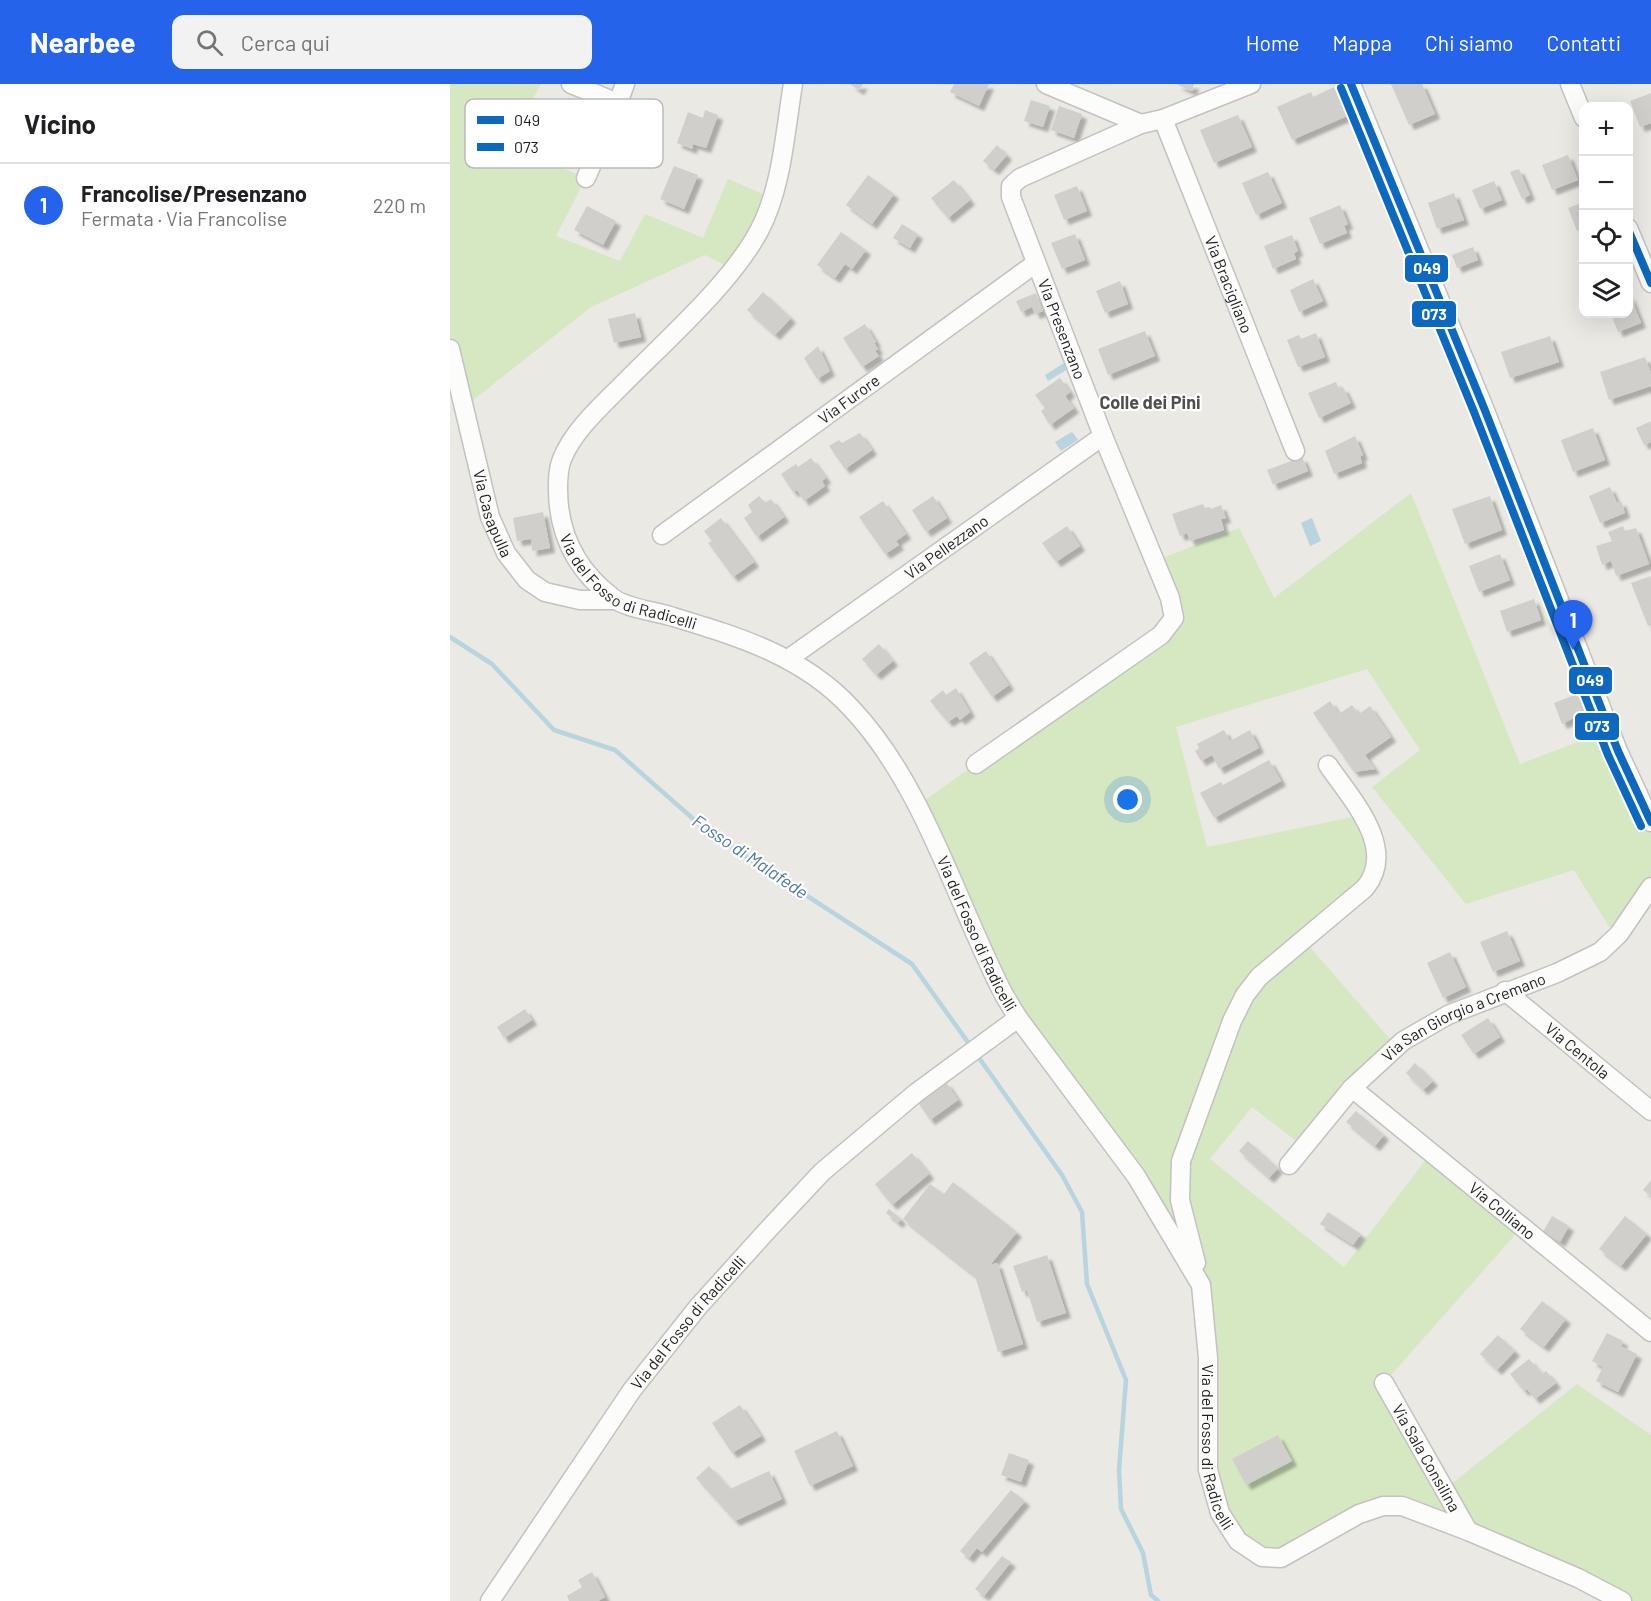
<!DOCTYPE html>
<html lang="it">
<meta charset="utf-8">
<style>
:root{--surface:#fff;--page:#f2f2f2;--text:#202124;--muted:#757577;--line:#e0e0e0;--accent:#2563eb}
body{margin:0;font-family:Barlow,sans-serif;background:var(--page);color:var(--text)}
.controls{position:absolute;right:18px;top:18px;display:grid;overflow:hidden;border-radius:12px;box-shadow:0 6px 24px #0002}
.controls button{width:54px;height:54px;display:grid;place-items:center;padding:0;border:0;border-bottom:2px solid var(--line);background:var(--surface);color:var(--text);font:30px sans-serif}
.you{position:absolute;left:678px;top:716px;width:21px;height:21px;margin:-15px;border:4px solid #fff;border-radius:50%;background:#1a73e8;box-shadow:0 0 0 9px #1a73e833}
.badge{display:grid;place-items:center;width:39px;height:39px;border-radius:50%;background:var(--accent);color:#fff;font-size:20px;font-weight:700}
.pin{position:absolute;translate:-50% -50px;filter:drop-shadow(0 2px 3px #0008)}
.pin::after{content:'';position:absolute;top:32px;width:21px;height:18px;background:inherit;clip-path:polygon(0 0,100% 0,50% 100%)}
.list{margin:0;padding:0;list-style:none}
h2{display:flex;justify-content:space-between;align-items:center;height:78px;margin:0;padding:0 24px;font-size:26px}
h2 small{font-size:20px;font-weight:400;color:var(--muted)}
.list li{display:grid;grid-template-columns:39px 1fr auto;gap:18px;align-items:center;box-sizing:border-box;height:84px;padding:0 24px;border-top:2px solid var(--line)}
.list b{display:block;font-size:22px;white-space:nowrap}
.list p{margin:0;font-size:20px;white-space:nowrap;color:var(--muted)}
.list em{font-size:20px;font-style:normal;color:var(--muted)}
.icon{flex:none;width:33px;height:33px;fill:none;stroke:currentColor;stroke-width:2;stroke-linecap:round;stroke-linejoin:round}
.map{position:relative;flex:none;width:1201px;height:1517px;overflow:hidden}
header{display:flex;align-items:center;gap:36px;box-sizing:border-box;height:84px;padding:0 30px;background:var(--accent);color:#fff}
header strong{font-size:28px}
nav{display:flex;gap:33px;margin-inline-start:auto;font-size:21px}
.search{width:420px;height:54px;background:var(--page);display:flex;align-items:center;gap:15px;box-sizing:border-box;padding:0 21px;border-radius:12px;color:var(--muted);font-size:22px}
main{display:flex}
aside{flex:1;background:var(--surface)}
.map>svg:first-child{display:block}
.grass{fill:#d5e8c2}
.water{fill:#b8d4de}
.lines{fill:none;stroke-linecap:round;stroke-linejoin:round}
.stream{stroke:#b8d4de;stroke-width:4.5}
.building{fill:#d1cfcb;filter:url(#shadow)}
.minor-casing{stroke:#c3c2c0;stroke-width:21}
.minor{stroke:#fcfcfb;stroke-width:18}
.bus-1-casing{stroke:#fff;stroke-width:12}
.bus-2-casing{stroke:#fff;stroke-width:12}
.bus-1{stroke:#0c69bf;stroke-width:8}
.bus-2{stroke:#0c69bf;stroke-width:8}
.labels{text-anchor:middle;stroke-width:4.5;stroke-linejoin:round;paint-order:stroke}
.street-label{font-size:16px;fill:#1c1c1c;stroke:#fff}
.neighbourhood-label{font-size:18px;font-weight:bold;fill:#4f4f4f;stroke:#fff}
.water-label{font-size:18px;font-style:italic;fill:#4a75aa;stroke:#fff}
.key{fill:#fff;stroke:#bbb;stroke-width:1.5}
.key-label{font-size:16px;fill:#1c1c1c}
.line-badge{stroke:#fff;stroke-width:2}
.badge-label{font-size:16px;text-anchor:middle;font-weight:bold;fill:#fff}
</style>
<header>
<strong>Nearbee</strong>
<div class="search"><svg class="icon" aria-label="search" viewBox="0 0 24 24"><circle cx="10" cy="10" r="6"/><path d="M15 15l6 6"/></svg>Cerca qui</div>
<nav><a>Home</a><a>Mappa</a><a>Chi siamo</a><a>Contatti</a></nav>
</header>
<main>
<aside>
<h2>Vicino<small></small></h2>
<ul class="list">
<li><span class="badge">1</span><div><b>Francolise/Presenzano</b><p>Fermata · Via Francolise</p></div><em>220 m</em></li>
</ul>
</aside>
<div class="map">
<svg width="1201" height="1517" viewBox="0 0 1201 1517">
<defs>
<filter id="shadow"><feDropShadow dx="5" dy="5" stdDeviation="1.5" flood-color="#0004"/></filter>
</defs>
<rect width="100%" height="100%" fill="#eae9e4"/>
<path class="grass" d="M0,0h91l-34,61 79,33 -30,58 64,25 25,-47 58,24 25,-59 44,19 -40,71 -27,-14 -114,52 -128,101 -13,-59z
M961,409l109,271 90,-34 41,92v65l-35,51 -42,-68 -108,34 -94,-117 48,-37 -53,-81 -191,58 31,120 156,-32 13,49 -73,75 93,107 -92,101 -52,-40 -42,52 134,108 87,-114 91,74 -138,156 61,106 132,-105 74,51v166h-48l-135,-70 -76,-33 -103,56 -41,-4 -36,-60 -11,-205 -183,-267 -101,-212 256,-184 -18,-61 84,-33 35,70z"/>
<path class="water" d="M614,279l4,6 -20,12 -3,-6z
M622,348l6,8 -17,11 -6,-9z
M862,434l9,23 -11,5 -9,-23z"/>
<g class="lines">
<path class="stream" d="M0,553l42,27 62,66 61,20 92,81 205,133 60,84
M527,971l85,120 20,37 5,72 39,96 -7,90 2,39 22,44 8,42 7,6"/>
</g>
<path class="building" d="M400,0h13l-4,6z
M504,0h35l-10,22 -29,-14z
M726,0h18l-2,7z
M941,0h31l13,30 -26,11z
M884,3l13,29 -55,24 -15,-33 34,-15 2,5z
M1201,9v30l-11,4 -10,-26z
M581,16l19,6 -7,21 -19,-6z
M609,22l23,8 -8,24 -23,-8z
M255,26l13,5 -12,33 -13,-4 -1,5 -15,-6 11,-31 15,6z
M788,31l14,32 -38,16 -14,-33z
M547,61l10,10 -13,15 -11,-9z
M1118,71l10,25 -26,10 -10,-25z
M224,82l24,9 -14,34 -24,-10z
M1069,85l11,26 -8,4 -12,-27z
M818,88l14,31 -26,12 -14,-32z
M418,91l26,19 -22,30 -26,-19z
M504,96l16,20 -22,18 -17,-20z
M1044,97l8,19 -22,9 -8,-19z
M627,102l10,25 -23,9 -10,-25z
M1004,109l10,27 -27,9 -9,-26z
M1134,118v27l-7,2 -9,-23z
M890,121l8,19 -4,2 3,7 -27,11 -11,-26z
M137,122l29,15 -13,24 -29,-15z
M452,140l16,10 -8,14 -17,-10z
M391,148l25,18 -14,19 -7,-5 -10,14 -18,-13z
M625,150l10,26 -23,9 -11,-26z
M842,151l6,16 -4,2 2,6 -23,10 -9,-23z
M1023,163l5,13 -21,8 -5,-13z
M863,195l10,22 -24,11 -9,-22z
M670,197l8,23 -23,9 -9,-22z
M313,208l28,26 -16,17 -28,-25z
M586,209l7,18 -8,3 -3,-7 -11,5 -5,-11z
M1179,209l12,30 -23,9 -7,-18h17z
M185,229l6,24 -27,6 -6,-24z
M415,240l11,18 -2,1 4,6 -3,2 4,5 -17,11 -19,-29z
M695,247l10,25 -47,19 -10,-26z
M866,249l9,24 -27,10 -11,-27 12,-5 2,4z
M1100,252l9,26 -49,16 -9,-26z
M368,262l12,25 -13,8 -13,-21z
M1195,273l6,16v13l-42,14 -9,-28z
M610,294l10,14 -5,4 9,12 -24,17 -9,-14 4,-3 -10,-13z
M886,298l3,7 4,-2 8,16 -32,15 -11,-25z
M1201,337v21l-7,3 -8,-17z
M1143,344l12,32 -32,12 -12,-32z
M410,349l12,17 -27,19 -16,-23 10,-6 3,3z
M905,352l8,19 -3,1 2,7 -28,11 -9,-23z
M852,373l6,14 -35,14 -6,-15z
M361,374l15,20 -4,3 3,5 -21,15 -7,-11 -4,2 -12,-18 15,-10 2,3z
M1160,403l7,16 4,-2 4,12 -25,10 -11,-27z
M309,412l6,7 6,-4 13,18 -27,20 -13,-19 8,-6 -4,-7z
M483,412l14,22 -21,14 -14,-22z
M1040,412l12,34 -37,14 -13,-35z
M433,417l23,33 -10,7 3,4 -14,9 -26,-37z
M753,420l2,4 5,-1 1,2 10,-4 5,13 -5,1 3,11 -34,11 -3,-8 -7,3 -8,-22z
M93,428l7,36 -18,3 -1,-12 -14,2 -4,-23z
M271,434l33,44 -21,15 -25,-34 4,-2 -8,-10z
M617,442l13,20 -24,16 -14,-19z
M1173,442l2,5 11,-3 13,36 -33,12 -5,-15 -9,4 -6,-19 16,-5 -4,-9z
M1050,470l10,26 -31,12 -10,-26z
M1201,492v49l-3,1 -17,-43z
M1084,515l7,21 -34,12 -7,-21z
M429,560l14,17 -17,14 -14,-16z
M536,567l23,34 -17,12 -23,-34z
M506,604l14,24 -10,8 -3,-4 -9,6 -18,-21 13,-11 3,5z
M1127,610l10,17 -25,13 -8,-21z
M880,617l9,13 13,-9 7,9 11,-8 21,31 -26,18 10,14 -21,3 -41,-59z
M774,646l6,11 20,-11 9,18 -40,21 -7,-14 -11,6 -6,-10 4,-3 -2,-4z
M819,676l12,21 -67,37 -14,-25 21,-11 2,3z
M1057,847l13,30 -27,11 -13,-30z
M1000,868l16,35 -23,11 -16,-35z
M75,925l7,11 -28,18 -7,-11z
M1038,934l12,19 -26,17 -13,-19z
M965,979l18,18 -10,9 -17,-17z
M496,998l12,18 -28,20 -13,-19z
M906,1027l28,24 -9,11 -29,-24z
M798,1057l30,27 -9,10 -30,-27z
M462,1069l17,21 -37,31 -17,-21z
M1201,1096v16l-8,-6z
M503,1098l64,50 -27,33 7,-2 26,81 -25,8 -23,-76 -72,-57 27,-35 14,10z
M439,1125l12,10 -3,4 -12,-10z
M878,1128l33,22 -8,11 -33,-21z
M1102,1132l17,10 -9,16 -17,-10z
M1175,1132l22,18 -26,32 -22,-17z
M597,1171l19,58 -29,9 -10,-32 -5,2 -9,-26z
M1092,1217l24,18 -22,28 -24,-18z
M1157,1249l16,8 -2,5 16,8 -19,38 -22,-11 7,-14 -11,-6z
M1048,1251l17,16 -18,19 -17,-16z
M1079,1275l13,15 4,-3 10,12 -21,16 -8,-10 -3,2 -14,-17z
M290,1321l21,31 -29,17 -20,-30z
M387,1347l16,35 -43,20 -16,-35z
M828,1351l14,26 -46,24 -14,-26z
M559,1369l20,7 -8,22 -20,-7z
M259,1382l21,23 39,-18 13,28 -47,22 -39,-43z
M561,1406l14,11 -43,51 -5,-4 -8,10 -9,-7z
M552,1472l9,6 -27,34 -9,-7z
M142,1488l13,25 -7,4h-29l-2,-5 15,-9 -4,-7z"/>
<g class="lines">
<defs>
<g id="minor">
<path d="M121,0l47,19 7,-19"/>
<path id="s1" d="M343,0c-8,48 -11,104 -34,147 -28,53 -98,114 -141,158 -20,20 -45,43 -56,70 -4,10 -4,20 -4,30 0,45 18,81 55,109 13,10 40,13 57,18 66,20 132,39 181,92 73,77 105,194 153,287l14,23 118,158 65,109 7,73v112l12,43 18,28 24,16 19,1 78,-44 24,-8h19l66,25 110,47 44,23"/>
<path d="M596,0l95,40"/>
<path d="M901,0l133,324 134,343 33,71"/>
<path d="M1120,0l14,34"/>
<path id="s2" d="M713,35l132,332"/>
<path d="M136,94l32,-75"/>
<path d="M1178,144l23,55"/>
<path id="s3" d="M0,265l40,168 16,36 21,27 18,12 35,8h35"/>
<path id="s4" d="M212,451l374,-272"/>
<path id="s5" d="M338,575l315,-223"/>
<path d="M526,680l185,-129 13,-17 -4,-20 -67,-162 -92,-239v-11l9,-8 121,-54 22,-5 88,-35"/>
<path id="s6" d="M1055,907l146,120"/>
<path id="s7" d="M902,1004l299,244"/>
<path id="s8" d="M839,1081l63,-77 51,-47 45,-26 109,-42 43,-21 19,-18 32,-47"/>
<path d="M746,1179l-16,-63 1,-39 51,-140 13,-26 14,-18 106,-89c33,-40 -14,-89 -37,-123"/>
<path id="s9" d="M934,1299l84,148"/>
<path id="s10" d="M40,1517l142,-211 66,-83 66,-73 58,-62 94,-79 102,-75"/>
</g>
</defs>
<use href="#minor" class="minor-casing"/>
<use href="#minor" class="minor"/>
<defs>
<path id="bus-1" d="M901,0l133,324 134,343 33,71
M1178,145l23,54"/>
<path id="bus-2" d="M891,4l133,324 134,343 33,71"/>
</defs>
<use href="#bus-1" class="bus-1-casing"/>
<use href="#bus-2" class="bus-2-casing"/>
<use href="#bus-1" class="bus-1"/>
<use href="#bus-2" class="bus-2"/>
</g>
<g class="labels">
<g class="street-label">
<text dy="6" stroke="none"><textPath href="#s2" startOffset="178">Via Bracigliano</textPath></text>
<text transform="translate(612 245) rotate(69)" y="6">Via Presenzano</text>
<text dy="6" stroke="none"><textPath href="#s4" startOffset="231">Via Furore</textPath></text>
<text dy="6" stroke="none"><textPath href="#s3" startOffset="170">Via Casapulla</textPath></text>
<text dy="6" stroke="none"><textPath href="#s5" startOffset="194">Via Pellezzano</textPath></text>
<text dy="6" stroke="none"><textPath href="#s1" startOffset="615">Via del Fosso di Radicelli</textPath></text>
<text dy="6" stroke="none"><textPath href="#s1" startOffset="1137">Via del Fosso di Radicelli</textPath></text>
<text dy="6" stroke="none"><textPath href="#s8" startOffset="234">Via San Giorgio a Cremano</textPath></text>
<text dy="6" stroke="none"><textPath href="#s6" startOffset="94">Via Centola</textPath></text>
<text dy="6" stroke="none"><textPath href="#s7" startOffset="194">Via Colliano</textPath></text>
<text dy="6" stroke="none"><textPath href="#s10" startOffset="342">Via del Fosso di Radicelli</textPath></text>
<text dy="6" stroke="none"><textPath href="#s1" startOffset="1719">Via del Fosso di Radicelli</textPath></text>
<text dy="6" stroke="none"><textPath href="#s9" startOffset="86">Via Sala Consilina</textPath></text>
</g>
<g class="neighbourhood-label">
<text x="700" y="325">Colle dei Pini</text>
</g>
<g class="water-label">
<text transform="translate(300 773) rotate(34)" y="6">Fosso di Malafede</text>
</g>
</g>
<rect x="15" y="15" width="198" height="69" rx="9" class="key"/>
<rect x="27" y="32" width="27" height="8" fill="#0c69bf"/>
<rect x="27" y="59" width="27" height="8" fill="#0c69bf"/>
<g class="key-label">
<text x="64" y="42">049</text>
<text x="64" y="69">073</text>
</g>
<g class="line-badge">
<rect x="954" y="170" width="45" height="29" rx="6" fill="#0c69bf"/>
<rect x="961" y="216" width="46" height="28" rx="6" fill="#0c69bf"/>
<rect x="1118" y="582" width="45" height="29" rx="6" fill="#0c69bf"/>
<rect x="1124" y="628" width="46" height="29" rx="6" fill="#0c69bf"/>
</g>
<g class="badge-label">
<text x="977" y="190">049</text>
<text x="984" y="236">073</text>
<text x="1140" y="602">049</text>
<text x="1147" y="648">073</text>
</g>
</svg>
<div class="controls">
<button>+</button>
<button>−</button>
<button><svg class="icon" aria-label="locate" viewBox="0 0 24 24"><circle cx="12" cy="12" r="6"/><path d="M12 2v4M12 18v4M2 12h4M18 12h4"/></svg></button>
<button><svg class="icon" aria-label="layers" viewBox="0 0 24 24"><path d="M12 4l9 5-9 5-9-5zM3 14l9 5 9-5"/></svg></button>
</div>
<div class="you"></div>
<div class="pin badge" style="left:1123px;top:566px">1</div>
</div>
</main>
